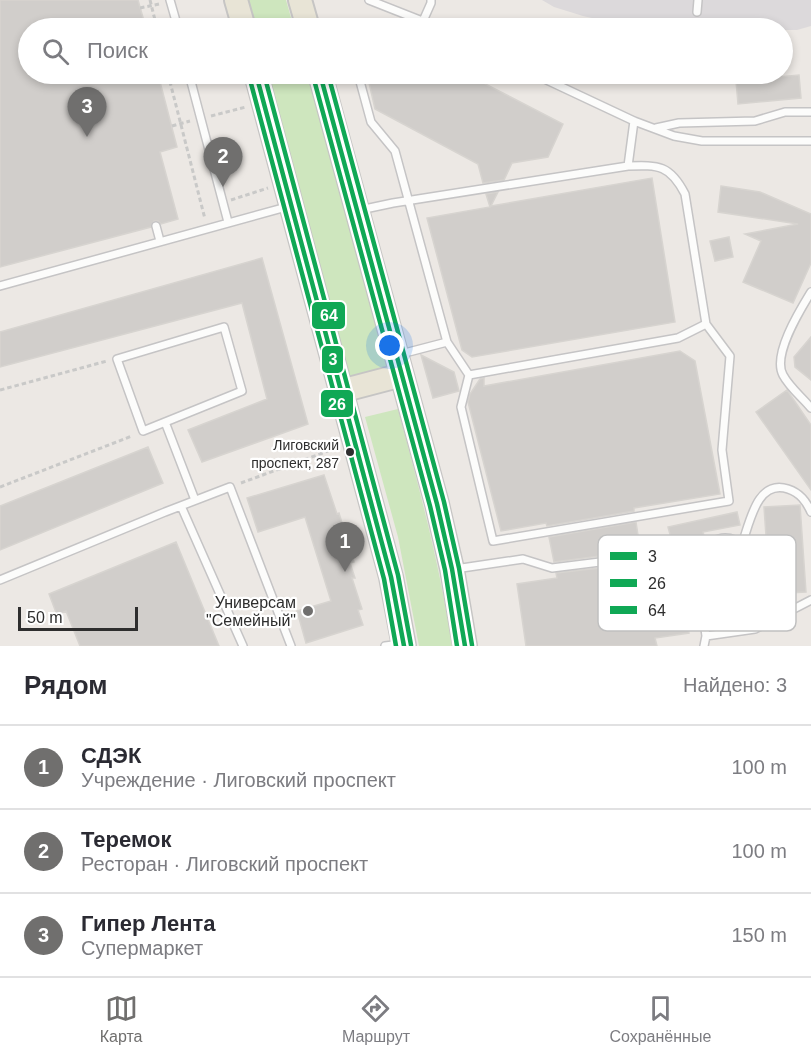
<!DOCTYPE html>
<html lang="ru">
<meta charset="utf-8">
<style>
:root{--surface:#fff;--page:#f2f2f3;--text:#2b2b33;--muted:#7c7c81;--line:#e1e1e2;--accent:#706f6e}
body{margin:0;font-family:Helvetica,sans-serif;background:var(--page);color:var(--text)}
.scale{position:absolute;left:18px;bottom:15px;width:120px;box-sizing:border-box;padding-left:6px;border:3px solid #2e2e2e;border-top:0;font-size:16px;line-height:21px;white-space:nowrap;color:#2e2e2e;-webkit-text-stroke:4px #fff;paint-order:stroke}
.you{position:absolute;left:390px;top:346px;width:21px;height:21px;margin:-15px;border:4px solid #fff;border-radius:50%;background:#1a73e8;box-shadow:0 0 0 9px #1a73e833}
.badge{display:grid;place-items:center;width:39px;height:39px;border-radius:50%;background:var(--accent);color:#fff;font-size:20px;font-weight:700}
.pin{position:absolute;translate:-50% -50px;filter:drop-shadow(0 2px 3px #0008)}
.pin::after{content:'';position:absolute;top:32px;width:21px;height:18px;background:inherit;clip-path:polygon(0 0,100% 0,50% 100%)}
.list{margin:0;padding:0;list-style:none}
h2{display:flex;justify-content:space-between;align-items:center;height:78px;margin:0;padding:0 24px;font-size:26px}
h2 small{font-size:20px;font-weight:400;color:var(--muted)}
.list li{display:grid;grid-template-columns:39px 1fr auto;gap:18px;align-items:center;box-sizing:border-box;height:84px;padding:0 24px;border-top:2px solid var(--line)}
.list b{display:block;font-size:22px;white-space:nowrap}
.list p{margin:0;font-size:20px;white-space:nowrap;color:var(--muted)}
.list em{font-size:20px;font-style:normal;color:var(--muted)}
.icon{flex:none;width:33px;height:33px;fill:none;stroke:currentColor;stroke-width:2;stroke-linecap:round;stroke-linejoin:round}
.map{position:relative;flex:none;width:811px;height:646px;overflow:hidden}
.search{position:absolute;background:var(--surface);box-shadow:0 3px 9px #0003;left:18px;right:18px;top:18px;height:66px;display:flex;align-items:center;gap:15px;box-sizing:border-box;padding:0 21px;border-radius:33px;color:var(--muted);font-size:22px}
.sheet{height:330px;background:var(--surface)}
nav{display:flex;justify-content:space-around;align-items:center;box-sizing:border-box;height:84px;border-top:2px solid var(--line);background:var(--surface);font-size:16px;color:var(--muted)}
nav a{display:grid;justify-items:center;gap:3px}
nav .on{color:var(--accent)}
.map>svg:first-child{display:block}
.industrial{fill:#dcd9db}
.green{fill:#cee6be}
.building{fill:#d1cecb;stroke:#d7d4d0;stroke-width:1.5}
.lines{fill:none;stroke-linecap:round;stroke-linejoin:round}
.lane-casing{stroke:#c5c4c5;stroke-width:10}
.primary-casing{stroke:#c6c5c4;stroke-width:26}
.path{stroke:#c9c9c8;stroke-width:3;stroke-dasharray:4.5 3;stroke-linecap:butt}
.lane{stroke:#fcfcfb;stroke-width:7}
.primary{stroke:#e8e4d6;stroke-width:22}
.bus-1-casing{stroke:#fff;stroke-width:9}
.bus-2-casing{stroke:#fff;stroke-width:9}
.bus-3-casing{stroke:#fff;stroke-width:9}
.bus-1{stroke:#10a855;stroke-width:4.5}
.bus-2{stroke:#10a855;stroke-width:4.5}
.bus-3{stroke:#10a855;stroke-width:4.5}
.bus-dot{fill:#2e2e2e;stroke:#fff;stroke-width:2}
.poi-dot{fill:#706f6e;stroke:#fff;stroke-width:2}
.labels{text-anchor:middle;stroke-width:4.5;stroke-linejoin:round;paint-order:stroke}
.bus-label{font-size:14px;fill:#2e2e2e;stroke:#fff;text-anchor:end}
.poi-label{font-size:16px;fill:#2e2e2e;stroke:#fff;text-anchor:end}
.key{fill:#fff;stroke:#c0c0c0;stroke-width:1.5}
.key-label{font-size:16px;fill:#2e2e2e}
.line-badge{stroke:#fff;stroke-width:2}
.badge-label{font-size:16px;text-anchor:middle;font-weight:bold;fill:#fff}
</style>
<div class="map">
<svg width="811" height="646" viewBox="0 0 811 646">
<rect width="100%" height="100%" fill="#ece8e4"/>
<path class="industrial" d="M542,0h269v26l-14,4h-14l-1,-2h-146l-53,-12 -29,-9z"/>
<path class="green" d="M247,0h39l8,28h-40z
M267,74h40l81,295 -39,9z
M398,409c21,78 42,156 54,237h-33l-21,-109 -33,-120z"/>
<path class="building" d="M0,0h138l8,28h-118v46h130l19,73 -17,5 18,67 -17,5 -3,-3h-4l-3,6 -151,40z
M367,74h99l97,50 -15,33 -36,6 -8,17 -21,3 -5,-19 -103,-55z
M799,75l2,23 -63,6 -2,-23z
M652,178l23,144 -203,35 -10,-7 -35,-132 63,-11 -4,-13 12,-2 -7,14z
M721,186l39,6 51,22v49l-18,40 -50,-21 18,-41 -16,-7 53,-10 -80,-12z
M729,237l4,20 -18,4 -5,-20z
M262,258l46,166 -106,38 -14,-32 79,-31 -25,-96 -242,64v-35z
M811,337v43l-16,-13 -1,-10z
M680,351l15,10 25,133 -86,14v3l-87,15 -1,-3 -45,8 -33,-129 2,-8 10,-15 4,-1v8z
M421,355l33,17 5,19 -26,7z
M787,390l24,35v65l-55,-78z
M148,447l15,36 -163,67v-44z
M324,475l13,39 2,-1 15,49 -4,1 5,15h-3l10,31 -4,1 5,15 -57,18 -9,-32 34,-10 -26,-84 -47,15 -11,-34z
M800,505l6,87 -36,2 -6,-87z
M737,512l3,13 -37,7 1,4 -32,6 -4,-15z
M636,522l11,72 36,-5 6,44 -34,5 2,8h-131l-9,-62 40,-6 -1,-5 61,-7 4,-4 -1,-6 -5,-2 -61,8 -5,-25z
M176,542l43,104h-139l-14,-35 -9,4 -8,-21z"/>
<g class="lines">
<defs>
<path id="lane" d="M170,0l8,28
M369,0l71,28
M697,12l1,-12
M423,21l8,-18v-3
M189,74l39,148
M358,74l13,48 24,29 52,191 -46,12
M534,74l100,47 40,15 28,5h109
M656,128l23,-5 76,-2 30,-9h26
M628,166l6,-45
M360,210l33,-7 235,-37c31,-1 42,-1 57,28l21,130 24,32 -8,94 7,51 -236,40 -32,-134 8,-32
M156,226l4,15
M0,286l290,-80
M811,292c-11,18 -39,63 -28,83 7,13 19,22 28,33
M224,327l18,64 -99,40 -26,-72z
M447,342l22,33 209,-37 28,-14
M165,422l30,78
M181,506l62,140
M742,544c8,-22 15,-65 46,-55 12,4 18,12 23,23
M455,569l68,-10 29,9 64,-8
M0,580l165,-68 65,-25 61,159
M706,636l49,-7 56,-29
M385,646l16,-2
M704,646l2,-10 -10,-72c5,-26 38,-37 52,-11l7,76"/>
<path id="primary" d="M236,0l8,28
M300,0l8,28
M256,74l135,503 13,69
M320,74l117,430 15,65 13,77
M341,391l61,-16"/>
</defs>
<use href="#lane" class="lane-casing"/>
<use href="#primary" class="primary-casing"/>
<path class="path" d="M150,0l7,28
M140,8l19,-4
M168,74l37,145
M211,116l35,-9
M172,126l18,-5
M231,200l37,-12
M0,390l107,-29
M241,483l98,-36
M0,487l132,-51"/>
<use href="#lane" class="lane"/>
<use href="#primary" class="primary"/>
<defs>
<path id="bus-1" d="M256,74l135,503 13,69
M320,74l117,430 15,65 13,77"/>
<path id="bus-2" d="M249,76l135,503 12,67
M313,76l117,430 15,64 12,76"/>
<path id="bus-3" d="M264,74l134,501 13,70
M328,74l116,428 15,66 13,77"/>
</defs>
<use href="#bus-1" class="bus-1-casing"/>
<use href="#bus-2" class="bus-2-casing"/>
<use href="#bus-3" class="bus-3-casing"/>
<use href="#bus-1" class="bus-1"/>
<use href="#bus-2" class="bus-2"/>
<use href="#bus-3" class="bus-3"/>
</g>
<circle class="bus-dot" cx="350" cy="452" r="5"/>
<circle class="poi-dot" cx="308" cy="611" r="6"/>
<g class="labels">
<g class="bus-label">
<text x="339" y="450">Лиговский<tspan x="339" dy="18">проспект, 287</tspan></text>
</g>
<g class="poi-label">
<text x="296" y="608">Универсам<tspan x="296" dy="18">"Семейный"</tspan></text>
</g>
</g>
<rect x="598" y="535" width="198" height="96" rx="9" class="key"/>
<rect x="610" y="552" width="27" height="8" fill="#10a855"/>
<rect x="610" y="579" width="27" height="8" fill="#10a855"/>
<rect x="610" y="606" width="27" height="8" fill="#10a855"/>
<g class="key-label">
<text x="648" y="562">3</text>
<text x="648" y="589">26</text>
<text x="648" y="616">64</text>
</g>
<g class="line-badge">
<rect x="311" y="301" width="35" height="29" rx="6" fill="#10a855"/>
<rect x="321" y="345" width="23" height="29" rx="6" fill="#10a855"/>
<rect x="320" y="389" width="34" height="29" rx="6" fill="#10a855"/>
</g>
<g class="badge-label">
<text x="329" y="321">64</text>
<text x="333" y="365">3</text>
<text x="337" y="410">26</text>
</g>
</svg>
<div class="scale">50 m</div>
<div class="you"></div>
<div class="pin badge" style="left:345px;top:572px">1</div>
<div class="pin badge" style="left:223px;top:187px">2</div>
<div class="pin badge" style="left:87px;top:137px">3</div>
<div class="search"><svg class="icon" aria-label="search" viewBox="0 0 24 24"><circle cx="10" cy="10" r="6"/><path d="M15 15l6 6"/></svg>Поиск</div>
</div>
<section class="sheet">
<h2>Рядом<small>Найдено: 3</small></h2>
<ul class="list">
<li><span class="badge">1</span><div><b>СДЭК</b><p>Учреждение · Лиговский проспект</p></div><em>100 m</em></li>
<li><span class="badge">2</span><div><b>Теремок</b><p>Ресторан · Лиговский проспект</p></div><em>100 m</em></li>
<li><span class="badge">3</span><div><b>Гипер Лента</b><p>Супермаркет</p></div><em>150 m</em></li>
</ul>
</section>
<nav>
<a class="on"><svg class="icon" aria-label="map" viewBox="0 0 24 24"><path d="M3 6l6-2 6 2 6-2v14l-6 2-6-2-6 2zM9 4v14M15 6v14"/></svg>Карта</a>
<a><svg class="icon" aria-label="directions" viewBox="0 0 24 24"><path d="M12 3l9 9-9 9-9-9zM9 14v-3h6M13 9l2 2-2 2"/></svg>Маршрут</a>
<a><svg class="icon" aria-label="saved" viewBox="0 0 24 24"><path d="M7 4h10v16l-5-4-5 4z"/></svg>Сохранённые</a>
</nav>
